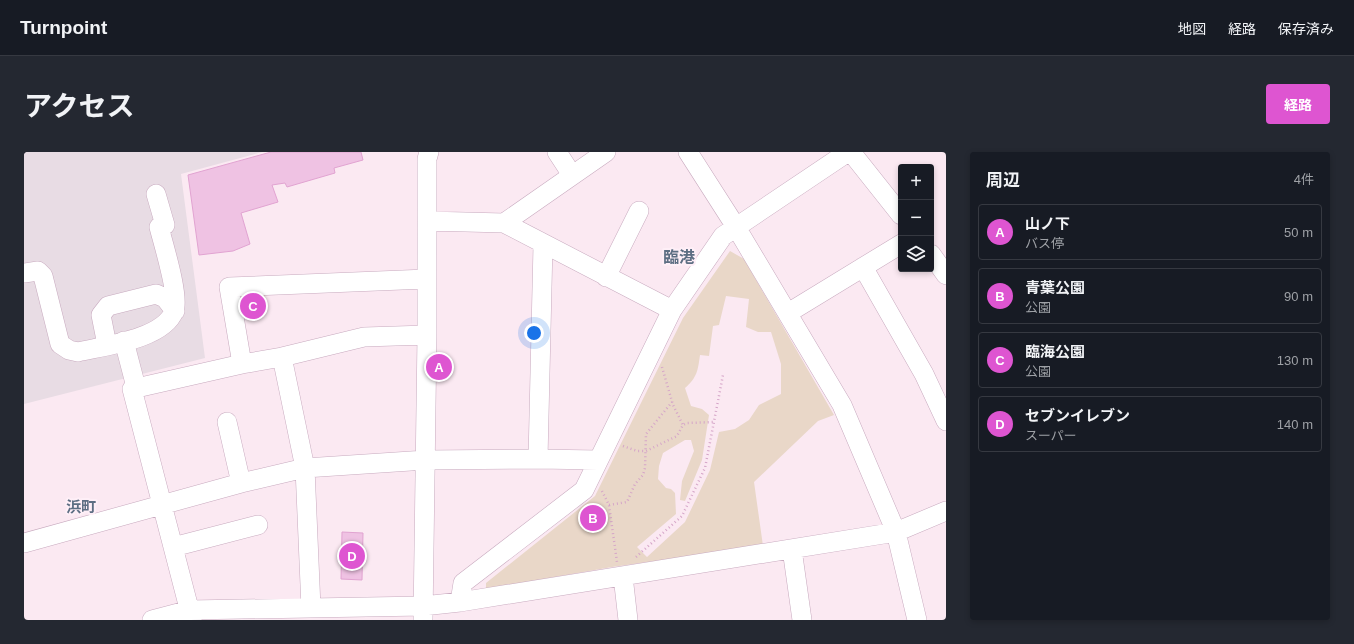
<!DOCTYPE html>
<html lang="ja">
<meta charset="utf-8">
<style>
:root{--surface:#171b24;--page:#242831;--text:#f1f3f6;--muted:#9ea1a6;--line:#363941;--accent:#de55d1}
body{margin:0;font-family:Arial,"Noto Sans JP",sans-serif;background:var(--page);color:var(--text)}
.controls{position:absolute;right:12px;top:12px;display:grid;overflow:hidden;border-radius:4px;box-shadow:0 2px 6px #0003}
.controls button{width:36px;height:36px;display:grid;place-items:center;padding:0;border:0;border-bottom:1px solid var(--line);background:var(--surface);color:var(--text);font:20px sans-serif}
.you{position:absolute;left:510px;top:181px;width:14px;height:14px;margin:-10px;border:3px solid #fff;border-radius:50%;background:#1a73e8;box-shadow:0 0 0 6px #1a73e833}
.badge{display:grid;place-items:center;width:26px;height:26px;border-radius:50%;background:var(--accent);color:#fff;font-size:13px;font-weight:700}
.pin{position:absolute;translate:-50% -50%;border:2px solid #fff;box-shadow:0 1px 4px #0006}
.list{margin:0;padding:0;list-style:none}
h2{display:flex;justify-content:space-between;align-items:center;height:52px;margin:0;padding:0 16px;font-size:17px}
h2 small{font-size:13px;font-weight:400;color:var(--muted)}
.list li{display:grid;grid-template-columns:26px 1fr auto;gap:12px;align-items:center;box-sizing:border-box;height:56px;margin:0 8px 8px;padding:0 8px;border:1px solid var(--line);border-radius:4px}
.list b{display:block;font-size:15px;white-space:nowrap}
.list p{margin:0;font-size:13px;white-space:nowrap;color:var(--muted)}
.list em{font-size:13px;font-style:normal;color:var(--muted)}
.icon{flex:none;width:22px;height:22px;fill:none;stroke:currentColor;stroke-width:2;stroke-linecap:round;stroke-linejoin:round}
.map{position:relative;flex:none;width:922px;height:468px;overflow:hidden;border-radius:4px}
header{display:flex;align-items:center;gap:24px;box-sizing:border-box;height:56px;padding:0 20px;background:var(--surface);border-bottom:1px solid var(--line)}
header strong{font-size:19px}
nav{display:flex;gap:22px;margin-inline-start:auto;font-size:14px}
.intro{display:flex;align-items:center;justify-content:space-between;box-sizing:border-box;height:96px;padding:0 24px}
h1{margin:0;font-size:28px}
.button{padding:10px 18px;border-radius:4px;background:var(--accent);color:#fff;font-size:14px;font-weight:700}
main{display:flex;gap:24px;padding:0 24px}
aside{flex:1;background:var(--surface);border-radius:4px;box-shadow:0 2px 6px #0003}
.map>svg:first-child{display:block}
.industrial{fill:#e8dce4}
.green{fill:#e9d7c8;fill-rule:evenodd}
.building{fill:#efc2e3;stroke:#e1a3d1}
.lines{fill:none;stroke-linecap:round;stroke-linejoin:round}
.minor-casing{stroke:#c8aabf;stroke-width:20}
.path{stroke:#d5a5c8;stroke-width:2.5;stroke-dasharray:1 3;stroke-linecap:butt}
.minor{stroke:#fff;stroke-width:19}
.labels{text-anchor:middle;stroke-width:4;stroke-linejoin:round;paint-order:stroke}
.neighbourhood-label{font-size:15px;font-weight:bold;fill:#5d6e83;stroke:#feeff7}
.quarter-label{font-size:16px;font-weight:bold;fill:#5d6e83;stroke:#feeff7}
</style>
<header>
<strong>Turnpoint</strong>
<nav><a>地図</a><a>経路</a><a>保存済み</a></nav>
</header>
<div class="intro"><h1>アクセス</h1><a class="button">経路</a></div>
<main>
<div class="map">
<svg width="922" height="468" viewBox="0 0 922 468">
<rect width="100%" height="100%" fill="#fbe9f2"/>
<path class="industrial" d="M0,0h238l-81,22 24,184 -181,46z"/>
<path class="green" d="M706,99l14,8 90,156 -16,6 -64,61 9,64 -151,21 -126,22v-6l109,-87 88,-178zM702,144l23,3 -3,28 12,5h13l10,32v30l-22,11 -10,15 -14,9 -16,3 -9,38 -25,52 -38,35 -10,-10 39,-33 -1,-21 -4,-4 -5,-1 -8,-9 1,-13 4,-13 22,-13h6l3,11 -12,30 -2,19 5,1 17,-41 7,-45 -7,-6 -11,-3 -6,-18c12,-10 13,-18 15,-33l9,1 4,-30 6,-1z
M241,140l1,22 -24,4 -3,-20 4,-5z"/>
<path class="building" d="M247,0h90l2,8 -29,8 1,5 -48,14 -2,-4 -13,2 6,17 -37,11 9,31 -17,7 -34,4 -11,-80z
M318,380l21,1 -1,47 -21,-1z"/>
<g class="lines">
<defs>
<path id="minor" d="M533,0l15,23
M664,0l48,75 106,178 54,127 21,88
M827,0l50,63
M403,69l77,2 168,87
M480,71l102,-71
M907,102l15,21
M839,115l61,107 22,47
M0,121l14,-2 5,5 17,68 9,6 9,2c26,-6 86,-13 96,-41 6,-14 -11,-68 -15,-84l6,-2 -9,-31
M582,125l33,-66
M764,161l113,-69
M100,189l12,46
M83,193l-6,-30 7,-9 48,-12 9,4 10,13
M258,205l23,111 6,140
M218,212l-13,-77 198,-8
M203,270l14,61
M514,307l60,1
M0,391l217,-60 64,-15 121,-8 112,-1 5,-214
M149,395l85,-22
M768,397l10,71
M599,424l5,44
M436,450l3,-19 121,-93 88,-180 51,-74 125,-84
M128,468l38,-10 233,-4 37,-4 436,-70 50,-21
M168,468l-60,-231 110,-25 40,-7 82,-20 63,-2
M399,468l4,-285v-176l2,-7"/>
</defs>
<use href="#minor" class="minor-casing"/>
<path class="path" d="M638,215l11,38 10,20
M599,294l14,5h9l31,-15 6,-11 4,-2 27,-1
M578,339l7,14 8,57
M585,353l18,-3 8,-18 8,-9 2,-7 1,-34 26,-32
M612,405l46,-41 23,-48 18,-93"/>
<use href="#minor" class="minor"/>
</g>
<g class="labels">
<g class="neighbourhood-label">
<text x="57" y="360">浜町</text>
</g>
<g class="quarter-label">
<text x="655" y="111">臨港</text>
</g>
</g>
</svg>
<div class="controls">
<button>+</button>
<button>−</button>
<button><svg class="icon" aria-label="layers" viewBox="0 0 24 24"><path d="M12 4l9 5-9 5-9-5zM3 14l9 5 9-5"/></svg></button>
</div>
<div class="you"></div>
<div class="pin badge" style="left:415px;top:215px">A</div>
<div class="pin badge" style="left:569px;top:366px">B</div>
<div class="pin badge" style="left:229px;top:154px">C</div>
<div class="pin badge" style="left:328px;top:404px">D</div>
</div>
<aside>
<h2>周辺<small>4件</small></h2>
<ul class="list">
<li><span class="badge">A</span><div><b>山ノ下</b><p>バス停</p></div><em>50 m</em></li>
<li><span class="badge">B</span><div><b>青葉公園</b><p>公園</p></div><em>90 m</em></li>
<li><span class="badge">C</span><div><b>臨海公園</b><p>公園</p></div><em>130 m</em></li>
<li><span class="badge">D</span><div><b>セブンイレブン</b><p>スーパー</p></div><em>140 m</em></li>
</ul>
</aside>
</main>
